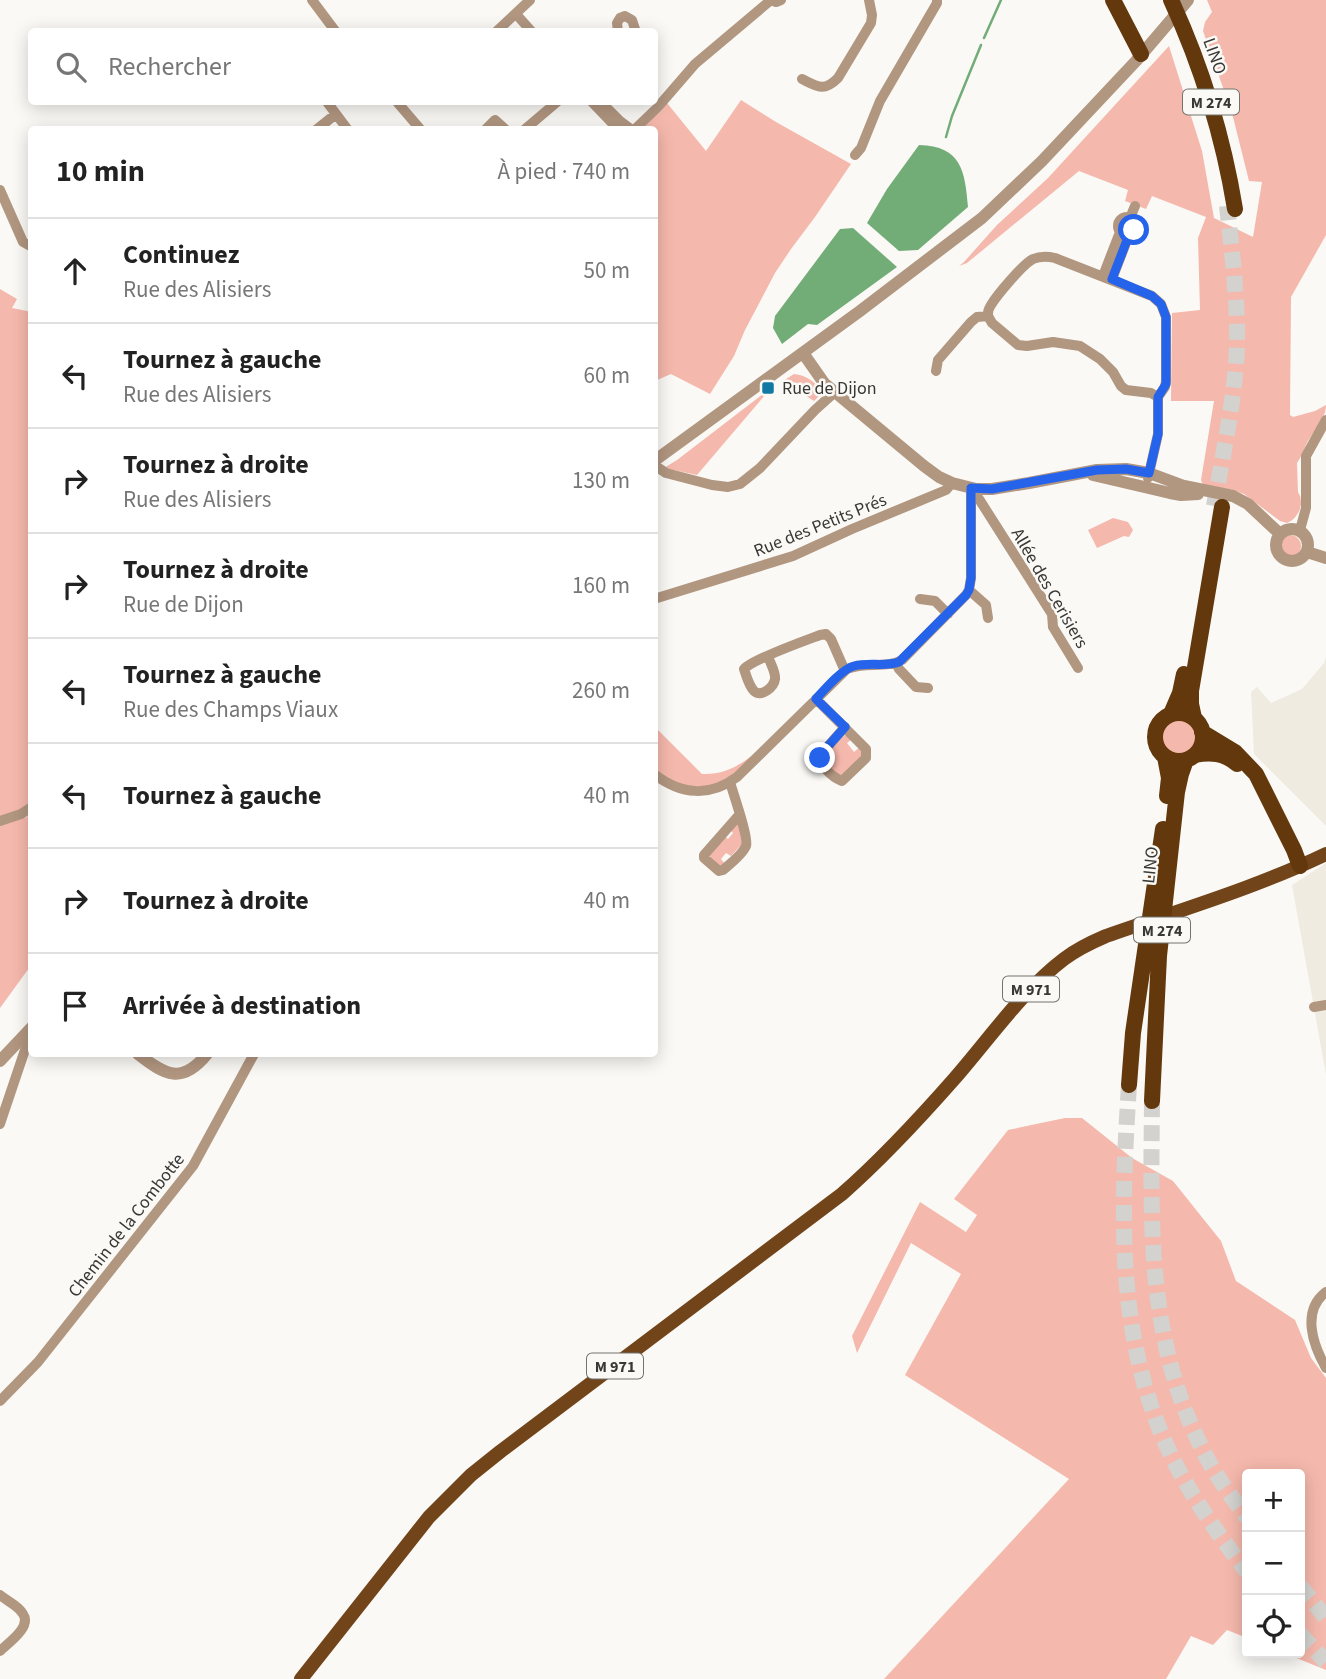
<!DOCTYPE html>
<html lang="fr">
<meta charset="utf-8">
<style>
:root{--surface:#fff;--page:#f6f6f6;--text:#222;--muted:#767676;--line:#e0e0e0}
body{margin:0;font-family:"Source Sans 3",sans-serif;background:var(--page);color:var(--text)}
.controls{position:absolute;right:21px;bottom:21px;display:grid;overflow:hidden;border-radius:7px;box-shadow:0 4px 18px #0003}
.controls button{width:63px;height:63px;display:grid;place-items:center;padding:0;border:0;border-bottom:2px solid var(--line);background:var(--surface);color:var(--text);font:35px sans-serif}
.stop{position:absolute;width:21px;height:21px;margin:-16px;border:5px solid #2563eb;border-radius:50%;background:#fff}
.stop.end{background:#2563eb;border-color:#fff;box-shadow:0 2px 7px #0008}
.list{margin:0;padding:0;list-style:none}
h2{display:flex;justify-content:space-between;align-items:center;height:91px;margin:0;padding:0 28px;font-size:30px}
h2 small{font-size:23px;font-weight:400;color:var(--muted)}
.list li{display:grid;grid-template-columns:46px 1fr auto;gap:21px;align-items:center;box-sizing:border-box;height:105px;padding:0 28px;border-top:2px solid var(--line)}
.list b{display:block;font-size:26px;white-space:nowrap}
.list p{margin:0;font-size:23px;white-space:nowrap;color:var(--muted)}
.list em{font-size:23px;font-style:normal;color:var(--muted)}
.icon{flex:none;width:38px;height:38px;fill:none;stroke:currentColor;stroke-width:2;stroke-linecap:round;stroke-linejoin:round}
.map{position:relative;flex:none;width:1326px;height:1679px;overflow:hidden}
.search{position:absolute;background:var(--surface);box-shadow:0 4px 18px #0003;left:28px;top:28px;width:630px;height:77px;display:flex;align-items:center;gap:18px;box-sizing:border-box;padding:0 24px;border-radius:7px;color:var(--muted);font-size:26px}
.panel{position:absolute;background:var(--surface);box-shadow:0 4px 18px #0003;left:28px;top:126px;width:630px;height:931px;border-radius:7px}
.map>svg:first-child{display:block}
.built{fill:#efebe1}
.green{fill:#f5b8ac}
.water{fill:#72ad78}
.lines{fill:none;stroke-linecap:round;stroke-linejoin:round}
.stream{stroke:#72ad78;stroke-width:2.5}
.trunk-tunnel{stroke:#d3d2cf;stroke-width:16;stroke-dasharray:16 8;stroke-linecap:butt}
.minor{stroke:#b19680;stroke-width:10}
.tertiary{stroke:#b19680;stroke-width:12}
.primary{stroke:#72441a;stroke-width:14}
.trunk{stroke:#63380d;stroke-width:16}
.route{stroke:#2563eb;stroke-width:9}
.poi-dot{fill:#1178a3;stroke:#faf9f5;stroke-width:2.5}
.labels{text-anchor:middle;stroke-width:5;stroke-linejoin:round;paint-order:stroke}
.shield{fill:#faf9f5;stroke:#72726f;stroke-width:2}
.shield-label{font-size:16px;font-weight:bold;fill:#383836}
.street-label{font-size:18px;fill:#383836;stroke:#faf9f5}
.poi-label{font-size:18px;fill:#383836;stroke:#faf9f5;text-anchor:start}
</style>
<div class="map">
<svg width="1326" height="1679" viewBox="0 0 1326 1679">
<rect width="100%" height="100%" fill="#faf9f5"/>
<path class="built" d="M1326,657v169l-72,-72 -3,-62 6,-5 14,16 31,-14 22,-26z
M1326,863v212l-34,-190z"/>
<path class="green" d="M1207,0h119v235l-35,62 -1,118 3,2 22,-6 11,-6c0,16 -15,28 -21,42 -3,6 -4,11 -8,16l1,29c7,11 1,26 -11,31l-7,-2 -36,-27 -11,-4 -30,-5 -2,-5 13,-79h-43l1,-88 28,-3 -2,-72 8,-21 -54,-21 -6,13 -21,-8 3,-11 -49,-19 -112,92 -8,3 5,-4 33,-37 51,-47 121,-132 33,105 12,67 39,19 9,-55 -13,-1 -17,-68 -29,-82 2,-9 7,-10z
M741,100l35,22 75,42 -36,53 -24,32 -16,24 -30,57 -11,26 -24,38 -39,-20 -16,7 -1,-251h-13l21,-20 5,-7 39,48z
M0,289l17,10 -5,9 20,4v489l-13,10 6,7 6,-4 1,150 -32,44z
M794,374c12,1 21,8 28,17l-1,3 -7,7 -31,-20z
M771,388l-74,87 -33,-7 13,-8z
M1113,518l15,4 5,8 -4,7 -5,-1 -27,12 -9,-18z
M1279 546a11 11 0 1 1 22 0a11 11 0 1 1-22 0Z
M1159 737a19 19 0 1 1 38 0a19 19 0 1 1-38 0Z
M654,726l48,48c21,1 37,-8 52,-20 -6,6 -12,14 -19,20 -24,20 -58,15 -80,-5z
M845,735l7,4 -5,4 7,9 6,-5 3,8 -18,20h-7l-13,-13 -1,-7z
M737,824l3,1 3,18 -12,13 -5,-3 -5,6 4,5 -4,4 -13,-13 16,-19 4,3 5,-6 -4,-4z
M1065,1118h17l50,40 41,23 48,60 15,40 59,39 16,38 15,20v292l-42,-17h16v-179h-53v164l-20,-8 -14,15 -22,-9 -25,43h-282l185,-200 -164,-104 56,-101 -50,-31 -54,110 -5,-17 68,-134 46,30 11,-17 -23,-16 54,-69z"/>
<path class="water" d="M919,145c43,1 46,27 49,62l-50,43 -19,1 -32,-28 20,-34z
M853,228l44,39 -80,58 -9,-1 -26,20 -9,-16 2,-12 65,-87z"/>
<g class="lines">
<path class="stream" d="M984,38l17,-38
M946,137l6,-21 29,-71"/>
<path class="trunk-tunnel" d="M1214,506c9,-53 21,-106 23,-160 1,-47 -5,-93 -10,-140
M1129,1085c-7,112 -13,225 26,332 20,57 56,108 92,155
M1152,1101c-1,119 -6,236 49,345 12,26 29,49 46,72
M1300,1586l26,32
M1300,1634l26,28"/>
<path class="minor" d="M312,0l24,32
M771,0l5,2 5,-2
M516,14l16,18
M496,32l34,-32
M618,32l-1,-9 3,-5 5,-2 7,4 4,12
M802,79c16,8 22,13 36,-1l33,-55 1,-8 -3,-15
M327,102l21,28
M397,102l24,28
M592,102l23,24 2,4
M601,102l19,19 12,9
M316,130l20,-16
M485,130l10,-10 11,10
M524,130l33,-28
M634,130l23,-22 38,-44 76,-64
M855,155l6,-7 19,-47 57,-98v-3
M0,190l23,52 9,5
M1118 226a9 9 0 1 1 18 0a9 9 0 1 1-18 0Z
M1130,218l5,-12
M1103,276l17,-44
M1112,279l17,-44
M988,316l4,7 26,22 9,1 26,-4 27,4 20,13 13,13 8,14 5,4 25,3 7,4
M936,371l2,-11 33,-38 6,-5 11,-1c0,-5 0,-6 3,-11 6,-10 32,-41 42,-46 7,-3 14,-3 22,-1l97,38 9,8 5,13v64l-1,6 -7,10v37l-10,44
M654,465l12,8 46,12 16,2 12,-3 20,-16 55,-58 20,-18
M971,489l8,10 73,115 1,13 25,41
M1300,530l6,-22v-52l20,-36
M969,590l17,15 2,13
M654,599l139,-43 59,-27 94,-39 6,-7
M920,599l15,2 13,13
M768,656c2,7 8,16 7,23 -1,8 -14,19 -21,12 -5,-5 -8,-16 -10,-22 9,-10 60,-28 76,-34l6,-1 5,5 14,32
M896,663l3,6 17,18 12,1
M816,699l50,50v9l-24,23c-10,-4 -24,-16 -21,-27l24,-27
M654,774c27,21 56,23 83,3l110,-108c18,-8 39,0 55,-9l64,-65 3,-5 2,-12v-90
M730,782c3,11 19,56 16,64 -4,9 -16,18 -23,24l-4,1 -15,-13v-3l36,-41
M0,821l21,-7 11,-7
M1314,1007l12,-2
M0,1124l32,-95
M1326,1292c-25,19 -13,53 0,76
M0,1401l38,-39 155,-196 61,-112
M0,1595c7,6 19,11 23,19 9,13 -15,29 -23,37"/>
<path class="tertiary" d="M803,353l21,30 100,83 15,11 13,6 24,6h16l37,-6 68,-13 29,-1 23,4 35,13 49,10 15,8 32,30
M654,461l206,-150 122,-93 60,-57 94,-100 52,-61
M1093,475l77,18 11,2 17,-1
M1276 545a16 16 0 1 1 32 0a16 16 0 1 1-32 0Z
M1307,552l19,6
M138,1054c27,21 44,31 69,0
M0,1061l32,-34"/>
<path class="primary" d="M301,1679l128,-162 42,-42 30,-24 341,-257c41,-36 77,-75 113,-116 34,-39 68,-88 109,-119 13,-10 28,-17 42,-23 74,-26 149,-48 220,-82"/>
<path class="trunk" d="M1113,0l28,54
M1171,0c31,67 52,136 64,209
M1155 737a24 24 0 1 1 48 0a24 24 0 1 1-48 0Z
M1171,714l9,-21 4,-19
M1194,718l-3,-14v-13l31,-184
M1202,732l33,20 21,22 38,76 6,16
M1195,755c16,-3 29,-2 42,9
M1165,757l4,21 -2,18
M1129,1085l4,-52 30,-204
M1152,1101l7,-145 18,-164 4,-18 5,-14"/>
</g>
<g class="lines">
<path class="route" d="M820,758l1,-4 24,-27 -29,-28c9,-10 26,-30 38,-33 15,-4 31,1 45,-4l67,-67 3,-5 2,-12v-90l21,1 105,-19 29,-1 23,4 9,-39v-37l8,-13v-67l-5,-13 -9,-8 -40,-17 17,-44 5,-5"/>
</g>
<rect class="poi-dot" x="761" y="381" width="14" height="14" rx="3.5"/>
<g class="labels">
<g class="shield">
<rect x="1183" y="89.5" width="56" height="25" rx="5"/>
<rect x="1134" y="917.5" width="56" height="25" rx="5"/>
<rect x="1003" y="976.5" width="56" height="25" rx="5"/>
<rect x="587" y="1353.5" width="56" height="25" rx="5"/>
</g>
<g class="shield-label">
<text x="1211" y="108">M 274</text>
<text x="1162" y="936">M 274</text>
<text x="1031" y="995">M 971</text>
<text x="615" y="1372">M 971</text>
</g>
<g class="street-label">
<text transform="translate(1215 56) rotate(70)" y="6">LINO</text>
<text transform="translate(820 525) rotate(-22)" y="6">Rue des Petits Prés</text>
<text transform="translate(1050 588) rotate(60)" y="6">Allée des Cerisiers</text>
<text transform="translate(1150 865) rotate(-84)" y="6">LINO</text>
<text transform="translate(126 1225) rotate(-52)" y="6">Chemin de la Combotte</text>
</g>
<g class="poi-label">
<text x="782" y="394">Rue de Dijon</text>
</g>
</g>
</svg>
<div class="controls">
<button>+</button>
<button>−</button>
<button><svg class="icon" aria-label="locate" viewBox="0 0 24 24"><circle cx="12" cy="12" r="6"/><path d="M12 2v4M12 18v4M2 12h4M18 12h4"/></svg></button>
</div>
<div class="stop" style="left:1134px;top:230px"></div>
<div class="stop end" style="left:820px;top:758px"></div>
<div class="search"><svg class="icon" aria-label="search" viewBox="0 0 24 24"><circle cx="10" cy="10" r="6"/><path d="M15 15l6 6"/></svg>Rechercher</div>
<section class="panel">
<h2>10 min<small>À pied · 740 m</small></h2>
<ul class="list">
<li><svg class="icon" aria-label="ahead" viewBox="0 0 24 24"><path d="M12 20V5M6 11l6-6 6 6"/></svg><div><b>Continuez</b><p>Rue des Alisiers</p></div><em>50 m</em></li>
<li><svg class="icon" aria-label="left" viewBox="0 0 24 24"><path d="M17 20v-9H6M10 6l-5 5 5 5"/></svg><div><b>Tournez à gauche</b><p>Rue des Alisiers</p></div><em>60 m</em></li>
<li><svg class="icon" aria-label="right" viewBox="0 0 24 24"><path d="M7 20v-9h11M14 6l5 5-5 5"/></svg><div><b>Tournez à droite</b><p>Rue des Alisiers</p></div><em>130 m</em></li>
<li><svg class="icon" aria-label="right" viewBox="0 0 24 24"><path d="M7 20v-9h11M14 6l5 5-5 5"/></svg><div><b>Tournez à droite</b><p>Rue de Dijon</p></div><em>160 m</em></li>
<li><svg class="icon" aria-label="left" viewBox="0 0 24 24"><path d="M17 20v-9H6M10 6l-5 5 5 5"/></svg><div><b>Tournez à gauche</b><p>Rue des Champs Viaux</p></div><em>260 m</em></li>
<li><svg class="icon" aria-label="left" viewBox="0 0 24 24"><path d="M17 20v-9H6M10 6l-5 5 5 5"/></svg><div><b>Tournez à gauche</b></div><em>40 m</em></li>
<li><svg class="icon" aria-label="right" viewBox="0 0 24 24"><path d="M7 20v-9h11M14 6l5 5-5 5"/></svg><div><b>Tournez à droite</b></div><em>40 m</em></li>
<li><svg class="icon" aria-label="arrive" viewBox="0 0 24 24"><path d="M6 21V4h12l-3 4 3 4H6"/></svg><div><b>Arrivée à destination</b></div></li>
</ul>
</section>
</div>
